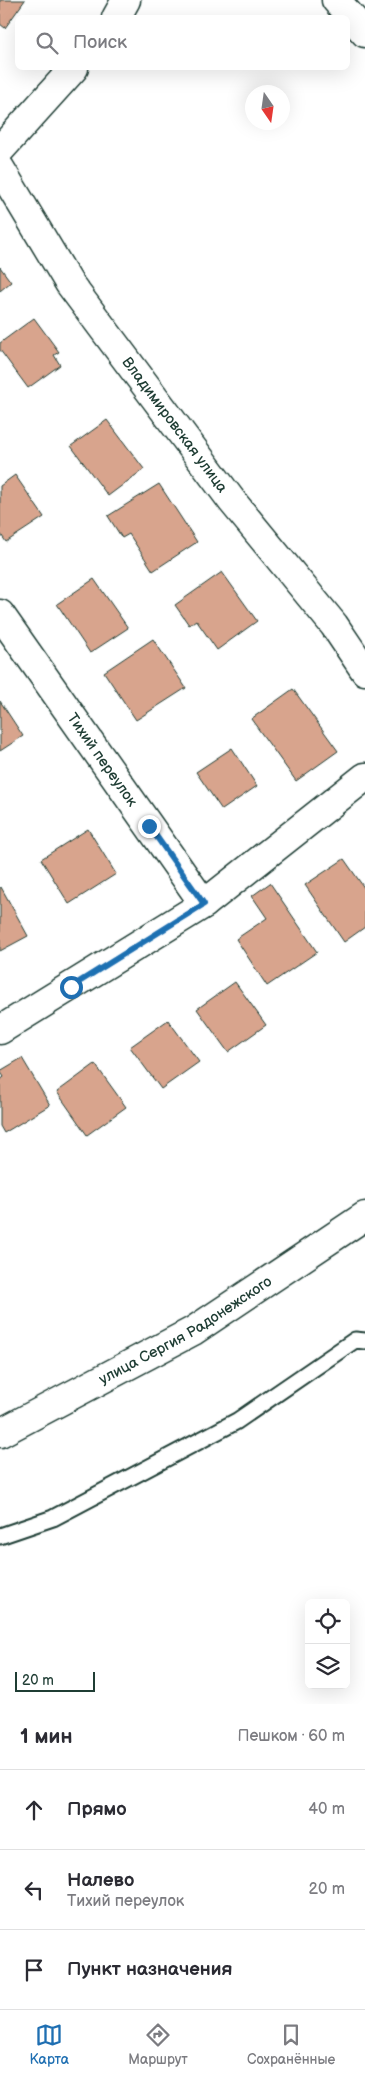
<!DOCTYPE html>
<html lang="ru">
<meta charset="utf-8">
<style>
:root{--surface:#fff;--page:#f2f2f3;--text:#2b2b33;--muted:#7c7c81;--line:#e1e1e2;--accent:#1f6fb2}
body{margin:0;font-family:"Balsamiq Sans",sans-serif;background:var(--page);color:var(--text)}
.controls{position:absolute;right:15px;bottom:15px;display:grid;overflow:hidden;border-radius:8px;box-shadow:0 5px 20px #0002}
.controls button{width:45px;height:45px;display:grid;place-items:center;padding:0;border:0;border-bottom:1px solid var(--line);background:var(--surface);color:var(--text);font:25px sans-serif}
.compass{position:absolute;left:245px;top:85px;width:45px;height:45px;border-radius:50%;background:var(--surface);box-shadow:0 5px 20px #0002;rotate:167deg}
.scale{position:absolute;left:15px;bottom:12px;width:80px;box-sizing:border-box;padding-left:5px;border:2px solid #1f3d34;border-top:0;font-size:14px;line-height:18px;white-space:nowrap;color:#1f3d34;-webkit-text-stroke:4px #fff;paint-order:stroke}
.stop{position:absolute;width:15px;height:15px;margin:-11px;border:4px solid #1f6fb2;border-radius:50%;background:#fff}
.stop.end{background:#1f6fb2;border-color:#fff;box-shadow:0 1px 5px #0008}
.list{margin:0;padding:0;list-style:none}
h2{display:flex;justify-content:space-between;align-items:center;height:65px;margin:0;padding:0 20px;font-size:21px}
h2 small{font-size:16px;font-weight:400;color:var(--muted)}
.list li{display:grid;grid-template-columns:32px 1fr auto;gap:15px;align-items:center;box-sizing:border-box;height:80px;padding:0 20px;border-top:1px solid var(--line)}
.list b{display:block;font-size:19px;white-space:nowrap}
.list p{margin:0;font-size:16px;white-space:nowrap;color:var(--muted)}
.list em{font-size:16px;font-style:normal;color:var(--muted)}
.icon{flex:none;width:28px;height:28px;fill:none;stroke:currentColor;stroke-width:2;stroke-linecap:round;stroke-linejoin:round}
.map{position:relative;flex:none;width:365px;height:1704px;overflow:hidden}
.search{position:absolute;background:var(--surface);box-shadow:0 5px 20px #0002;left:15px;right:15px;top:15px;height:55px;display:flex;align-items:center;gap:12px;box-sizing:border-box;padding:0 18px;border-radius:8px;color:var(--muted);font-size:19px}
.sheet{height:305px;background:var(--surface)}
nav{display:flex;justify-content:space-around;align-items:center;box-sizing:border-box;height:70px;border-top:1px solid var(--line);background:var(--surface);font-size:14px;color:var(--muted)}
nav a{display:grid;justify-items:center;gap:2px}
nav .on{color:var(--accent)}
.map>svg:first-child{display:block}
.building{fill:#d8a48d;stroke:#1f3d34}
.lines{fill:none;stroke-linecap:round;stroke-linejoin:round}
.lane-casing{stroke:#1f3d34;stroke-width:19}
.street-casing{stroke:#1f3d34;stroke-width:31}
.lane{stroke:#fff;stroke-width:15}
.street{stroke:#fff;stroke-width:28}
.route{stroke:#1f6fb2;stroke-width:6}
.labels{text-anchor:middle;stroke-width:5;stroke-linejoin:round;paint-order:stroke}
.street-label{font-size:15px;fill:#1f3d34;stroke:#fff}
</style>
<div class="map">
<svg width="365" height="1704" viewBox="0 0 365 1704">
<rect width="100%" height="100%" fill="#fff"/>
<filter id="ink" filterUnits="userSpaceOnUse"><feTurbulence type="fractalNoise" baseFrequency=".02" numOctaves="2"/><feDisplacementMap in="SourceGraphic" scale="10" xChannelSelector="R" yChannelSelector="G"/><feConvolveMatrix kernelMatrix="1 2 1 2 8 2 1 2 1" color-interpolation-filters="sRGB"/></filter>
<g filter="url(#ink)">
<path class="building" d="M0,0h25l-20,28 -5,-4z
M0,267l11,15 -11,9z
M34,318l25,34 -5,3 6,10 -32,23 -28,-38v-7z
M107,420l37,49 -36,27 -37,-50z
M15,475l29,42 -38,25 -6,-9v-47z
M159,484l38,58 -44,29 -24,-37 -7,4 -14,-22z
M222,572l35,49 -40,29 -21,-30 -7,5 -14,-20z
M94,579l34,49 -38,25 -33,-49z
M153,639l33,49 -50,32 -32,-48z
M293,689l45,62 -42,30 -45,-62z
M0,701l23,35 -23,15z
M232,748l25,38 -35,24 -26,-38z
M88,829l28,45 -47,30 -28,-45z
M344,859l21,30v38l-21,15 -39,-57z
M270,883l47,69 -50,34 -31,-47 31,-21 -15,-22z
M1,887l27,49 -28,15v-63z
M235,982l31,43 -38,27 -31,-43z
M168,1020l31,42 -38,27 -31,-42z
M22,1058l28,47 -46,28 -4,-7v-46l4,-3 -4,-6z
M95,1064l31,43 -39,28 -30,-43z"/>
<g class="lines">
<defs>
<path id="lane" d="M0,1536l53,-18 184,-97 118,-81 10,1"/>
<g id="street">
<path d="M336,0l29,33"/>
<path d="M116,18l10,-18"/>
<path d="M0,150l74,-82"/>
<path id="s1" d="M0,168l69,115 163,218 102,124 31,46"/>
<path id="s2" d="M0,614l204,290"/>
<path d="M0,1030l204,-126 161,-127"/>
<path id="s3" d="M0,1433l193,-102 172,-115"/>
</g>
</defs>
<use href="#lane" class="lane-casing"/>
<use href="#street" class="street-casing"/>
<use href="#lane" class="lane"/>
<use href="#street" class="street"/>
</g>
</g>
<g class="lines" filter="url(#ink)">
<path class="route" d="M71,987l133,-83 -55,-78"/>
</g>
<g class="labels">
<g class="street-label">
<text dy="5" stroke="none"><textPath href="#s1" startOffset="311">Владимировская улица</textPath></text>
<text dy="5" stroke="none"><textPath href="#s2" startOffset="178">Тихий переулок</textPath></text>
<text dy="5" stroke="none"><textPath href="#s3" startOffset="212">улица Сергия Радонежского</textPath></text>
</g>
</g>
</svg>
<div class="controls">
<button><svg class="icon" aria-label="locate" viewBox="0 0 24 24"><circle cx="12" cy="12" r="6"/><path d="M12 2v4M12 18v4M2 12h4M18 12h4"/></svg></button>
<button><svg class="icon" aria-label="layers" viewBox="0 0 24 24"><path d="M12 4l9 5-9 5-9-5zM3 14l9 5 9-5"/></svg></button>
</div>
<svg class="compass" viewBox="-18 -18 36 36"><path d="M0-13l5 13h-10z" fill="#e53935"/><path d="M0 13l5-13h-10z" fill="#7c7c81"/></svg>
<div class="scale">20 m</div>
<div class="stop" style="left:71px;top:987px"></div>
<div class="stop end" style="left:149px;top:826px"></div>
<div class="search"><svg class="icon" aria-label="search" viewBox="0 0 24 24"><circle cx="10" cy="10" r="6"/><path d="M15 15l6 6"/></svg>Поиск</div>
</div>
<section class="sheet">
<h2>1 мин<small>Пешком · 60 m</small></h2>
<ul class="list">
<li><svg class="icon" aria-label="ahead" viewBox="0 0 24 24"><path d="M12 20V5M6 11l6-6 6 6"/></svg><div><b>Прямо</b></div><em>40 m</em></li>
<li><svg class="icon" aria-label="left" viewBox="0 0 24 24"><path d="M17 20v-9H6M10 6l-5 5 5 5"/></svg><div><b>Налево</b><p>Тихий переулок</p></div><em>20 m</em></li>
<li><svg class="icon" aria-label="arrive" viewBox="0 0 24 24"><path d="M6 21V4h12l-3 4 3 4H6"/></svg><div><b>Пункт назначения</b></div></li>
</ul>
</section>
<nav>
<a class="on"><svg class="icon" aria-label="map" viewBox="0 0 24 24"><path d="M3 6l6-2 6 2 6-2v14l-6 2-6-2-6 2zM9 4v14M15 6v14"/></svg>Карта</a>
<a><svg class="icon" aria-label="directions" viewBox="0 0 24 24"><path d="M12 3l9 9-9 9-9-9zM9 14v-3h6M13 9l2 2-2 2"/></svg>Маршрут</a>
<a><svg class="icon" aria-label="saved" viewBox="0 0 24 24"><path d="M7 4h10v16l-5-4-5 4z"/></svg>Сохранённые</a>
</nav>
